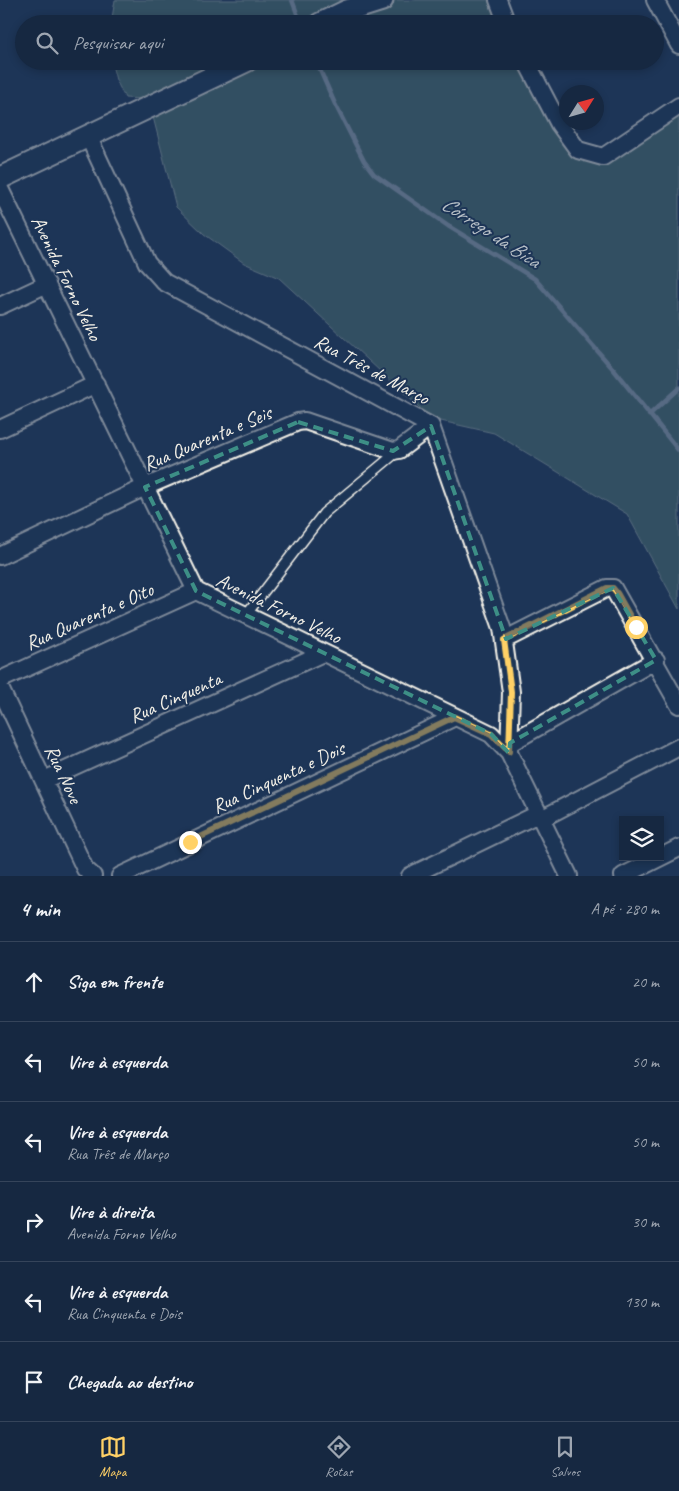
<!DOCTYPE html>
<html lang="pt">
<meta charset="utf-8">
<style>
:root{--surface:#162841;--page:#1f3048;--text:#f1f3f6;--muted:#9ea6b1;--line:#35445a;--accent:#ffd166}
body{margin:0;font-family:Caveat,sans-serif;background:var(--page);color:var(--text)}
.controls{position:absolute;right:15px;bottom:15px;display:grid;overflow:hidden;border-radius:0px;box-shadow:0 2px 8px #0003}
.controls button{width:45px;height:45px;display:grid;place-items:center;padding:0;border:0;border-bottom:1px solid var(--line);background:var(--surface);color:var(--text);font:25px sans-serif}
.compass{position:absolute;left:559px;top:85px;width:45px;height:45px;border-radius:50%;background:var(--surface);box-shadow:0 2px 8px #0003;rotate:53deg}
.stop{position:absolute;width:15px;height:15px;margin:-11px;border:4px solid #ffd166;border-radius:50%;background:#fff}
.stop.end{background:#ffd166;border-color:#fff;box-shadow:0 1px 5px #0008}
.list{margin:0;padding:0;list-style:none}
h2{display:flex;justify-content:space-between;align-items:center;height:65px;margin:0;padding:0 20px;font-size:21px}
h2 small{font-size:16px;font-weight:400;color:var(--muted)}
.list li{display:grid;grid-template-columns:32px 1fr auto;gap:15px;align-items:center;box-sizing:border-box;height:80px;padding:0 20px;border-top:1px solid var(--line)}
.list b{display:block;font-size:19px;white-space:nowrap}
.list p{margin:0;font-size:16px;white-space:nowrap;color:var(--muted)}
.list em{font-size:16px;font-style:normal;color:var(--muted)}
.icon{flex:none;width:28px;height:28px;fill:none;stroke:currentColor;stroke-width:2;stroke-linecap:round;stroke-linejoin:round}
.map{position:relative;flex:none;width:679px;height:876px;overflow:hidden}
.search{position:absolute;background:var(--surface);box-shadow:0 2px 8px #0003;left:15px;right:15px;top:15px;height:55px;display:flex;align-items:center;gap:12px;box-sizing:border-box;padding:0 18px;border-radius:28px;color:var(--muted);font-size:19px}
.sheet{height:545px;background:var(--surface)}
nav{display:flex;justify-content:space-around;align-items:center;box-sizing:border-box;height:70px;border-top:1px solid var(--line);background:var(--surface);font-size:14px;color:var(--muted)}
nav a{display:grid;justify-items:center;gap:2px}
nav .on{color:var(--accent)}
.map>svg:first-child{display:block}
.green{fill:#4d6f70;stroke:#a0b0ac}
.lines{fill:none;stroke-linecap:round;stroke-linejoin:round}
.stream{stroke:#9dabb9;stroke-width:4.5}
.service-casing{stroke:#f4f1e8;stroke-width:12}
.minor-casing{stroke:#f4f1e8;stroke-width:20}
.tertiary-casing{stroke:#f4f1e8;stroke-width:25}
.service{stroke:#1d3557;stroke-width:9}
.minor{stroke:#1d3557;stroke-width:16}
.tertiary{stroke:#1d3557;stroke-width:21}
.route{stroke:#ffd166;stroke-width:6}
.marked{fill:none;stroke:#3d8f86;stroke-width:4;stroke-dasharray:10 6;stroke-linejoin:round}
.labels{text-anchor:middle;stroke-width:4;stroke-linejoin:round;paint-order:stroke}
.street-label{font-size:20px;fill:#f4f1e8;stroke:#1d3557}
.water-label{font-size:21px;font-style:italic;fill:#bac2c9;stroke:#1d3557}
</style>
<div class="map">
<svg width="679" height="876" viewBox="0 0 679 876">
<rect width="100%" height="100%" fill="#1d3557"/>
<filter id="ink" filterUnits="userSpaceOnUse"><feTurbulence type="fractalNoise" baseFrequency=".02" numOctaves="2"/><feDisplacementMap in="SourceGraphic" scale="10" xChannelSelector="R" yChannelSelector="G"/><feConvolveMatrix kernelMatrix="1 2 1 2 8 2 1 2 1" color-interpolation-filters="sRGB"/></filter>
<g filter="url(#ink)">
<path class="green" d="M115,0h379l9,24h-392z
M111,61h408l25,55 20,27 27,11 88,-41v496l-52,-95 -133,-81 -62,-14 -153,-141 -35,-15 -40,-29 -28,-27 -26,-102 -9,-6 -16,-1 -9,-18z"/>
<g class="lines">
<path class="stream" d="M292,0l9,24
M316,61l19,43 29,57 10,13 74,52 87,53 79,91 65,81
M649,415l30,-27"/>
<defs>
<path id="service" d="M245,616l79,-103 73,-61"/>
<path id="minor" d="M498,0l9,24
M655,0l24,45
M526,61l33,63 19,26 25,7 76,-51
M89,138l58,125 17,19 267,144 71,202 9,64 -2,61
M0,189l196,402 295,143 18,19 60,123
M0,306l47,-22
M0,429l96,-45
M0,556l145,-69 153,-65 7,-1 88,30 6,-1 32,-24
M504,640l103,-52h6l66,117
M0,680l196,-89
M0,688l85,181 8,7
M510,743l146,-83
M44,780l279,-127
M541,819l138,-72
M120,876l335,-159
M410,876l128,-62
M623,876l56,-28"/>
<path id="tertiary" d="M320,24l27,-13 35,-11
M0,178l246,-117"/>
</defs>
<use href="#service" class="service-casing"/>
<use href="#minor" class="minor-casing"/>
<use href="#tertiary" class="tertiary-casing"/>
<use href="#service" class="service"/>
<use href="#minor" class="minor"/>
<use href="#tertiary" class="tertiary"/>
</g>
</g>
<g class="lines" filter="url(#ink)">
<path class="route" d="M190,842l264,-125 37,17 18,18 2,-60 -7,-52 103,-52h6l4,5 19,34"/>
</g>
<path d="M0 0H679V876H0ZM298,422l95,29 38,-25 75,213 107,-51 43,72 -146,83 -1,10 -18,-19 -295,-143 -51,-104z" fill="#1d3557" fill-opacity=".55" fill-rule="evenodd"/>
<path class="marked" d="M298,422l95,29 38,-25 75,213 107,-51 43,72 -146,83 -1,10 -18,-19 -295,-143 -51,-104z"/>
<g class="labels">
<g class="street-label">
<text transform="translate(67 278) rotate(64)" y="7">Avenida Forno Velho</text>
<text transform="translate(372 369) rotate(28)" y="7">Rua Três de Março</text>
<text transform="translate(207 438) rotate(-23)" y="7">Rua Quarenta e Seis</text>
<text transform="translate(279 608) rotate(26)" y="7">Avenida Forno Velho</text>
<text transform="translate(89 616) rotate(-24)" y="7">Rua Quarenta e Oito</text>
<text transform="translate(175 697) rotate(-24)" y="7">Rua Cinquenta</text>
<text transform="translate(64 774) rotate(65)" y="7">Rua Nove</text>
<text transform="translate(278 777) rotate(-25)" y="7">Rua Cinquenta e Dois</text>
</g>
<g class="water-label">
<text transform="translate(491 232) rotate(33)" y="7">Córrego da Bica</text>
</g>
</g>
</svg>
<div class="controls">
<button><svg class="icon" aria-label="layers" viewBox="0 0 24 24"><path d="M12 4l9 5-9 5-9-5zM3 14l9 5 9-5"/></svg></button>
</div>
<svg class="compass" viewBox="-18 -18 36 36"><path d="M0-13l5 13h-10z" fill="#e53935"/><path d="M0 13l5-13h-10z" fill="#9ea6b1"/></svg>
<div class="stop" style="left:636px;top:627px"></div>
<div class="stop end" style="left:190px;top:842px"></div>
<div class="search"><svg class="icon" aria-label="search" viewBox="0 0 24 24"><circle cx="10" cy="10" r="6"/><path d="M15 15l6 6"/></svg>Pesquisar aqui</div>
</div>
<section class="sheet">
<h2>4 min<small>A pé · 280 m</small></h2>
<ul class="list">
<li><svg class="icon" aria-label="ahead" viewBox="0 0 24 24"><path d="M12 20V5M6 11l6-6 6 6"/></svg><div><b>Siga em frente</b></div><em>20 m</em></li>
<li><svg class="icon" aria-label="left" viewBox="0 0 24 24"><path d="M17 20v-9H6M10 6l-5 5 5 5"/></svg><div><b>Vire à esquerda</b></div><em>50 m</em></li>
<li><svg class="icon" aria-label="left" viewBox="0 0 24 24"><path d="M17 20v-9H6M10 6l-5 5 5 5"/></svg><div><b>Vire à esquerda</b><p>Rua Três de Março</p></div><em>50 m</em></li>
<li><svg class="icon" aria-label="right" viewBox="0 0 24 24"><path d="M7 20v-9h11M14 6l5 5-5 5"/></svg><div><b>Vire à direita</b><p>Avenida Forno Velho</p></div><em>30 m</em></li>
<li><svg class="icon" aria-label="left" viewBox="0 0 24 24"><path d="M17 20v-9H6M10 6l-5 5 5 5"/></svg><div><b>Vire à esquerda</b><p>Rua Cinquenta e Dois</p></div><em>130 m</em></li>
<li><svg class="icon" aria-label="arrive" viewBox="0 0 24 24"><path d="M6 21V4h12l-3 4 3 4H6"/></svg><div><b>Chegada ao destino</b></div></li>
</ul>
</section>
<nav>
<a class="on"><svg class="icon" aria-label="map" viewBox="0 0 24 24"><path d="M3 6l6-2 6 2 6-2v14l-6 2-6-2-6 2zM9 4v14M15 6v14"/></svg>Mapa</a>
<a><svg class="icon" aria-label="directions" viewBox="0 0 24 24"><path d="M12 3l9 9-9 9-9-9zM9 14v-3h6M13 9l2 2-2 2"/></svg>Rotas</a>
<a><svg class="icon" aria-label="saved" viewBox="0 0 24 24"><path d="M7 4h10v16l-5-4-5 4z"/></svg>Salvos</a>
</nav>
